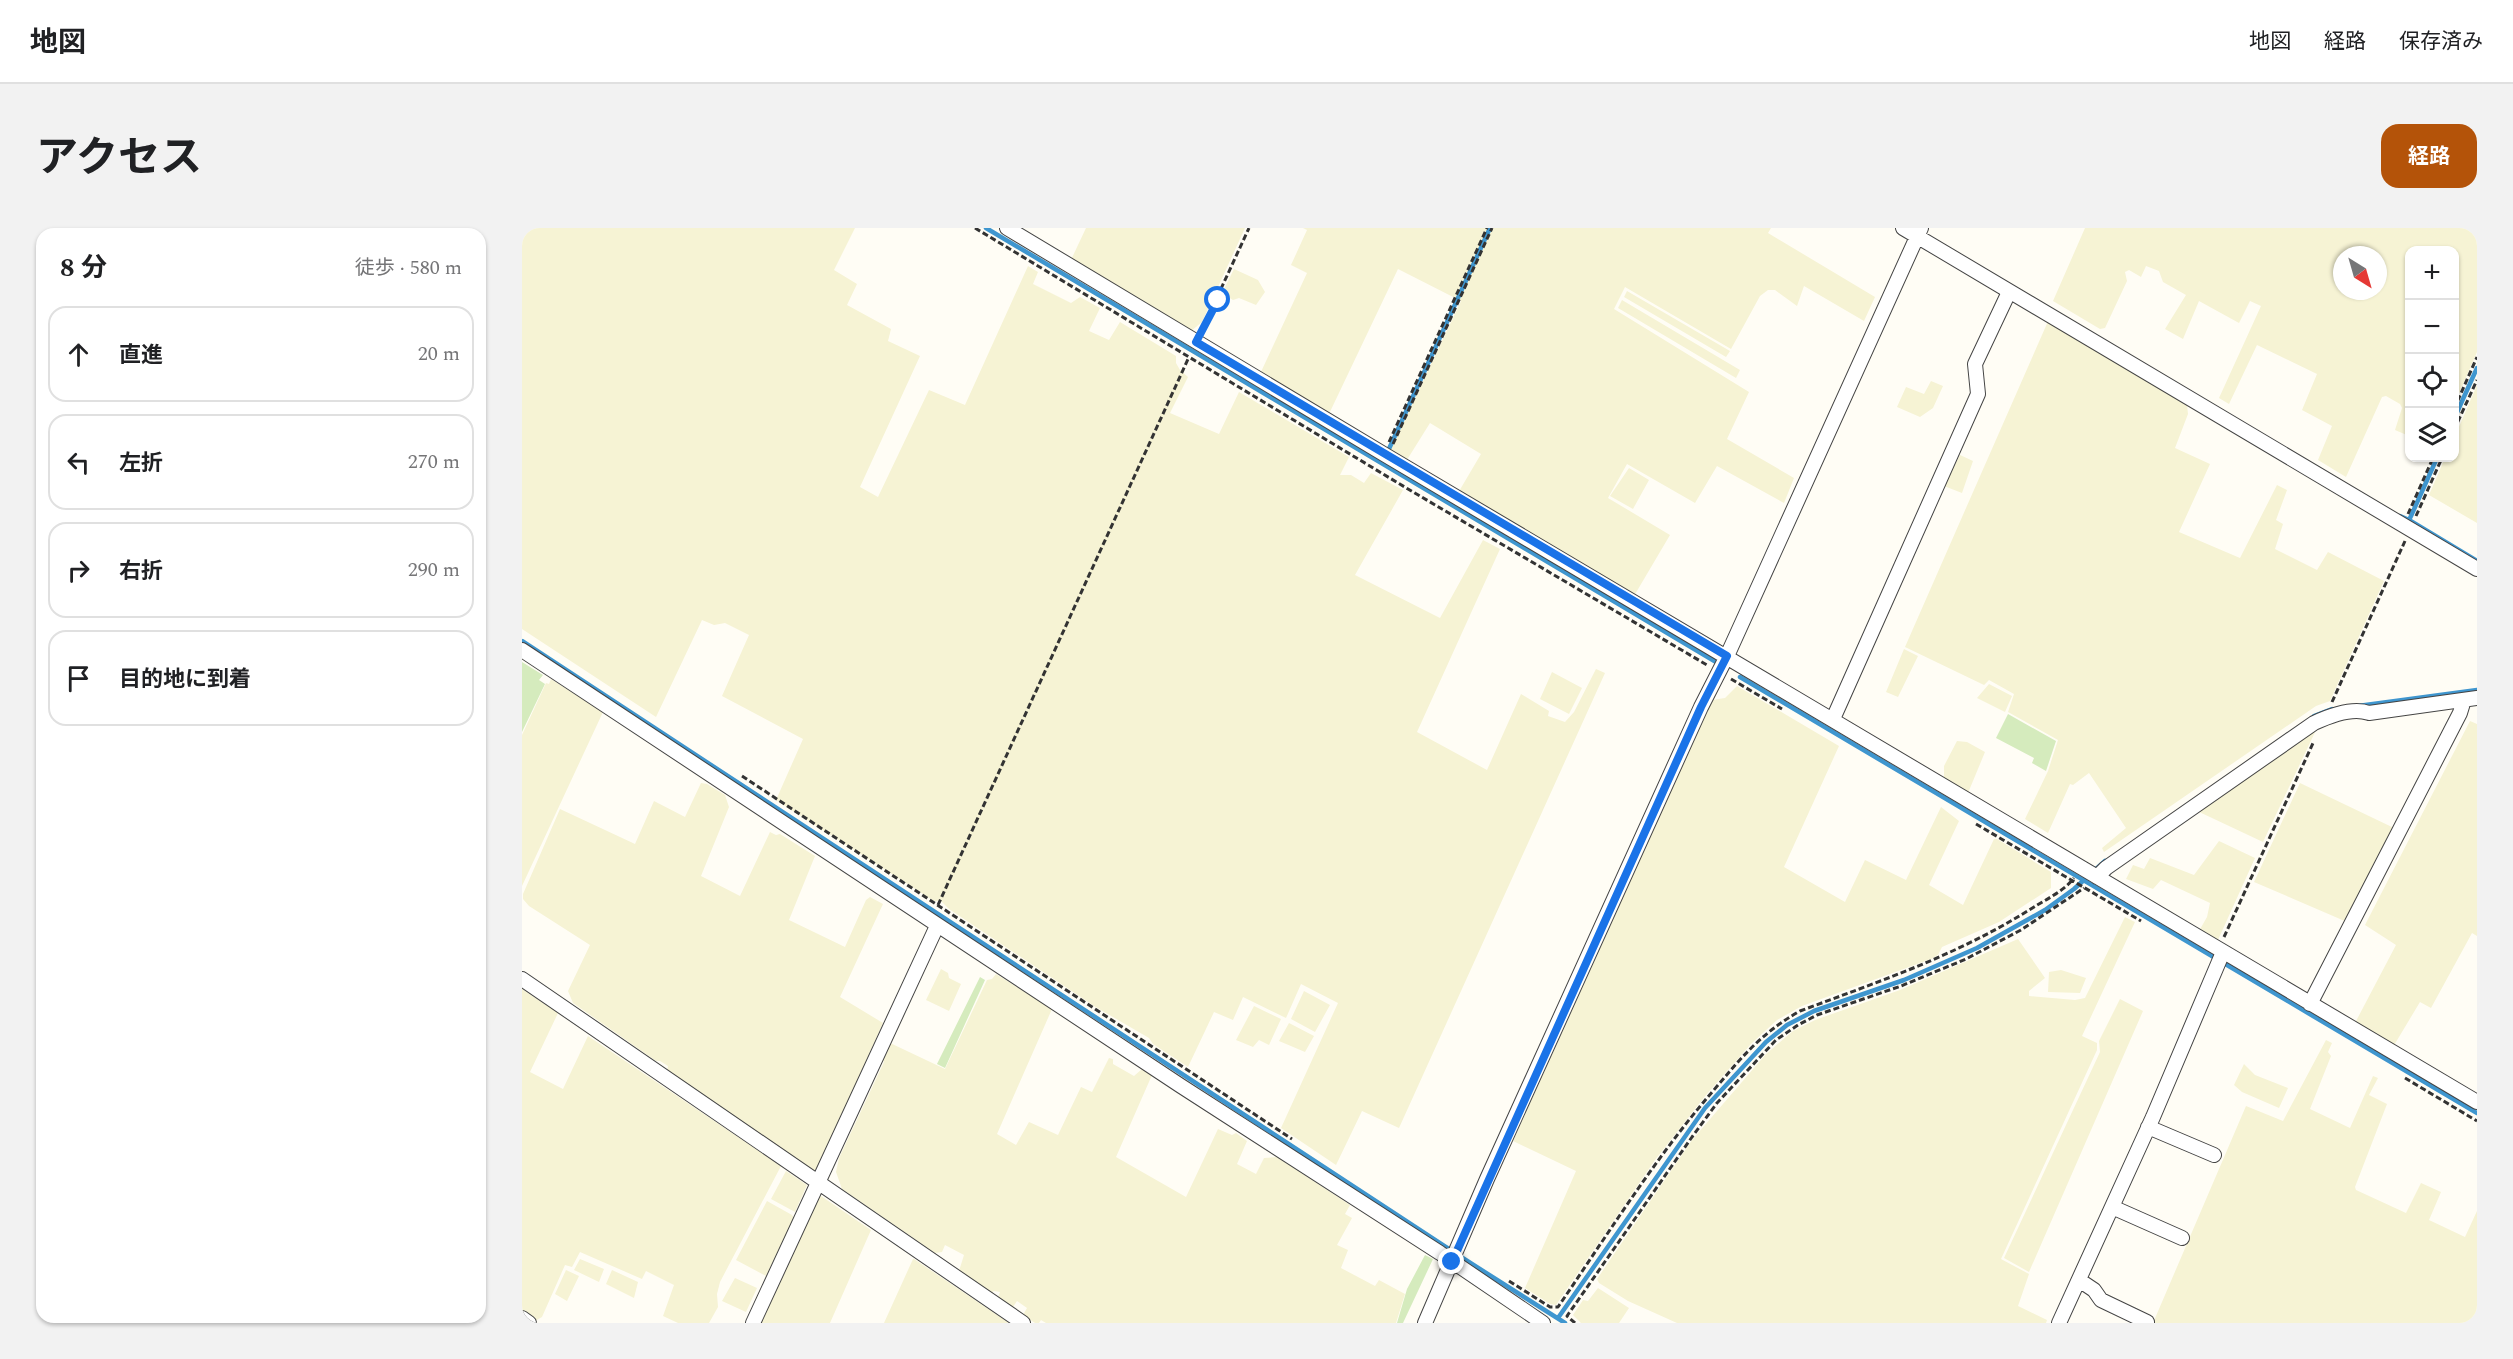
<!DOCTYPE html>
<html lang="ja">
<meta charset="utf-8">
<style>
:root{--surface:#fff;--page:#f2f2f2;--text:#202124;--muted:#757577;--line:#e0e0e0;--accent:#b45309}
body{margin:0;font-family:Spectral,"Noto Sans JP",serif;background:var(--page);color:var(--text)}
.controls{position:absolute;right:18px;top:18px;display:grid;overflow:hidden;border-radius:12px;box-shadow:0 2px 4px #0004}
.controls button{width:54px;height:54px;display:grid;place-items:center;padding:0;border:0;border-bottom:2px solid var(--line);background:var(--surface);color:var(--text);font:30px sans-serif}
.compass{position:absolute;left:1811px;top:18px;width:54px;height:54px;border-radius:50%;background:var(--surface);box-shadow:0 2px 4px #0004;rotate:143deg}
.stop{position:absolute;width:18px;height:18px;margin:-14px;border:4px solid #1a73e8;border-radius:50%;background:#fff}
.stop.end{background:#1a73e8;border-color:#fff;box-shadow:0 2px 6px #0008}
.list{margin:0;padding:0;list-style:none}
h2{display:flex;justify-content:space-between;align-items:center;height:78px;margin:0;padding:0 24px;font-size:26px}
h2 small{font-size:20px;font-weight:400;color:var(--muted)}
.list li{display:grid;grid-template-columns:39px 1fr auto;gap:18px;align-items:center;box-sizing:border-box;height:96px;margin:0 12px 12px;padding:0 12px;border:2px solid var(--line);border-radius:18px}
.list b{display:block;font-size:22px;white-space:nowrap}
.list em{font-size:20px;font-style:normal;color:var(--muted)}
.icon{flex:none;width:33px;height:33px;fill:none;stroke:currentColor;stroke-width:2;stroke-linecap:round;stroke-linejoin:round}
.map{position:relative;flex:none;width:1955px;height:1095px;overflow:hidden;border-radius:18px}
header{display:flex;align-items:center;gap:36px;box-sizing:border-box;height:84px;padding:0 30px;background:var(--surface);border-bottom:2px solid var(--line)}
header strong{font-size:28px}
nav{display:flex;gap:33px;margin-inline-start:auto;font-size:21px}
.intro{display:flex;align-items:center;justify-content:space-between;box-sizing:border-box;height:144px;padding:0 36px}
h1{margin:0;font-size:42px}
.button{padding:15px 27px;border-radius:18px;background:var(--accent);color:#fff;font-size:21px;font-weight:700}
main{display:flex;gap:36px;padding:0 36px}
aside{flex:1;background:var(--surface);border-radius:18px;box-shadow:0 2px 4px #0004}
.map>svg:first-child{display:block}
.farmland{fill:#f6f3d4;fill-rule:evenodd}
.green{fill:#d5ebbd}
.lines{fill:none;stroke-linecap:round;stroke-linejoin:round}
.stream{stroke:#3f96cf;stroke-width:4.5}
.minor-casing{stroke:#444;stroke-width:16}
.path{stroke:#333;stroke-width:3;stroke-dasharray:6 3;stroke-linecap:butt}
.minor{stroke:#fff;stroke-width:14}
.route{stroke:#1a73e8;stroke-width:8}
</style>
<header>
<strong>地図</strong>
<nav><a>地図</a><a>経路</a><a>保存済み</a></nav>
</header>
<div class="intro"><h1>アクセス</h1><a class="button">経路</a></div>
<main>
<aside>
<h2>8 分<small>徒歩 · 580 m</small></h2>
<ul class="list">
<li><svg class="icon" aria-label="ahead" viewBox="0 0 24 24"><path d="M12 20V5M6 11l6-6 6 6"/></svg><div><b>直進</b></div><em>20 m</em></li>
<li><svg class="icon" aria-label="left" viewBox="0 0 24 24"><path d="M17 20v-9H6M10 6l-5 5 5 5"/></svg><div><b>左折</b></div><em>270 m</em></li>
<li><svg class="icon" aria-label="right" viewBox="0 0 24 24"><path d="M7 20v-9h11M14 6l5 5-5 5"/></svg><div><b>右折</b></div><em>290 m</em></li>
<li><svg class="icon" aria-label="arrive" viewBox="0 0 24 24"><path d="M6 21V4h12l-3 4 3 4H6"/></svg><div><b>目的地に到着</b></div></li>
</ul>
</aside>
<div class="map">
<svg width="1955" height="1095" viewBox="0 0 1955 1095">
<rect width="100%" height="100%" fill="#fffdf5"/>
<path class="farmland" d="M0,0h333l-21,42 23,14 -10,21 44,24 -3,12 32,15 -60,131 18,10 51,-107 36,15 63,-139 10,6 -5,12 38,19 9,-6 20,11 -11,23 20,9 11,-18 56,34v7l4,7 8,7 -18,36 49,21 20,-42 110,65 -9,18h11l13,8 7,-10 32,17 -48,85 85,43 43,-78 17,9 -83,183 70,38 34,-76 28,17 -1,5 17,6 9,-10 22,-43 9,4 -206,455 -37,-17 -26,54 -55,-37 57,-125 -37,-19 -15,34 -43,-21 -10,23 -19,-8 -26,55 -35,-23 -4,-6 -55,-32 -145,-97 -8,-8h-7l-158,-101 27,-61 -81,-43 27,-61 -24,-12 -11,2 -12,-5 -46,97 -134,-88z
M564,0h159l-43,94 -12,10 -120,-70z
M781,0h468l-3,5 107,64 -11,24 -60,-35 -7,20 -22,-16h-7l-8,6 -29,53 -106,-62 -11,22 135,83 -22,47 67,39 -10,25 -67,-37 -22,37 -68,-39 -19,34 62,37 -36,61 -176,-103 23,-39 -51,-31 -25,40 -16,-10 72,-152 -63,-32 -70,147 -68,-42 47,-101 -16,-8 16,-35z
M1563,0h392v124l-22,51 -1,-153h-44l-1,186 -14,-6 7,-22 -2,-4 -14,-8 -4,1 -36,80 -28,-17 14,-34 -30,-16 15,-36 -60,-29 -28,59 -10,-6 42,-92 -11,-5 -11,22 -40,-22 -16,38 -18,-10 21,-34 -23,-13 -4,-11 -13,-5 -5,11 -12,-7 -4,2 2,9 -22,47 -5,1 -47,-28zM1820,27h36v36h-36z
M712,41l24,11 7,12 -9,13 -17,-7 -6,2 -8,-5 -2,-4z
M1105,63l103,60 -4,6 -102,-60z
M1100,72l118,70 -4,8 -118,-70z
M1527,91l138,86 1,9 -13,34 35,16 -31,68 61,26 37,-73 10,5 -11,30 7,4 -8,25 42,21 11,-18 56,29 -54,120 -14,5 -212,146 -2,-4 24,-20 -37,-55 -16,12 -3,-1 -22,49 -23,-14 23,-48 10,-31 -50,-28 6,-18 -25,-14 -5,5 -79,-38z
M1409,153l12,5 -10,22 -13,9 -23,-10 9,-20 18,7z
M1955,157v138l-48,-28 16,-37h9l1,-22z
M1438,227l13,6 -11,32 -18,-7z
M1107,240l20,12 -16,29 -23,-13z
M1382,421l14,7 -20,41 -12,-5z
M1030,444l30,16 -13,26 -29,-15z
M29,451l52,33 -81,174v-151l24,-52 3,1z
M1467,456l23,12 -7,16 -28,-14z
M1215,458l102,60 -55,121 61,35 20,-42 41,20 35,-73 18,14 -30,64 34,20 31,-66h3l54,33v16l-52,34 -57,25 -4,8 -7,4 -129,47 -25,14 -26,24 -45,51 -51,65 -99,145 -6,-1 -25,-16 51,-117 -63,-30 199,-441 13,-2z
M1948,493l7,3v212l-5,-3 -41,75 -11,-6 -27,45 -38,-24 41,-78 -31,-20z
M1795,500l-54,114 -68,-32z
M1435,513l10,1 18,10 -17,41 -20,-11 -4,-4v-12z
M179,555l6,1 18,11 4,12 -28,69 39,20 30,-64 6,3 4,-1 35,22 -26,64 56,27 21,-47 4,-3 13,7 -43,93 43,26 -66,147 -3,2 -147,-101 1,-5 -8,-5h-4l-83,-58 -5,-12 22,-46 -61,-39 -6,-7v-5l37,-85 75,35 19,-43 31,16z
M1778,555l94,45 -47,94 -93,-40z
M1697,613l36,17 -37,82 -19,-9 8,-14 3,-14 -49,-23 -8,9 -27,-10 7,-14 11,4 6,-11 44,17z
M1603,689l10,5 -53,114 15,7v7l-96,209 28,15 -11,32 29,14 -1,3h-369l-49,-22 -29,-18 -2,-4 95,-139 74,-86 27,-23 22,-11 85,-30 118,-51 27,39 -16,13v5l46,4 10,-2z
M419,741l7,4 1,5 12,6 -12,27 -23,-11z
M1539,742l25,8 -6,15 -32,-1 1,-20z
M474,746l56,35 -55,125 19,11 13,-23 29,13 23,-48 11,5 17,-34 4,1v5l21,12 8,-7 10,6 -36,82 70,40 32,-68 14,6 4,-2 11,8 -10,23 19,10 8,-16 13,-1 73,48 -5,9 7,4 -15,27 11,5 -7,18 34,18 4,-6 26,14 -9,29h-350l-5,-3 -2,3h-4l-12,-8 4,-7 -10,-7 -4,6 -15,-10 2,-5 -6,-1 -4,3 -31,-23 5,-16 -19,-10 -3,7 -7,1 -93,-64 -6,-17 3,-14 45,-96 -3,-6 7,-14 57,27 42,-89 5,-1z
M0,761l36,24 -28,59 33,17 25,-53 193,130 -61,116 -3,12 1,13 -9,16h-31l-15,-7 11,-31 -28,-14 -4,8 -62,-27 -8,15 -7,-2 -23,52 -7,4 -13,-9z
M782,763l26,14 -15,27 -24,-13z
M1598,771l23,12 -114,261 -25,-14 96,-206 -1,-11z
M732,778l27,13 -12,26 -10,-5 -6,7 -17,-7z
M767,795l25,13 -9,16 -26,-11z
M1804,812l6,3 -4,9 3,4 -21,53 40,19 23,-52 5,2 -9,17 18,9 -32,83 1,3 50,23 15,-30 20,9 -12,28 36,17 12,-26v112h-324l93,-217 37,15z
M1722,836l11,11 33,13 -9,20 -37,-16 -8,-7z
M264,943l21,14 -12,27 -24,-13z
M299,968l50,34 -41,93h-72l58,-124z
M245,973l25,14 2,3 -28,58 -30,-16z
M58,1031l24,10 -5,13 -25,-12z
M391,1031h1l95,64h-125z
M44,1042l13,6 -12,25 -12,-7z
M90,1042l26,12 -4,16 -28,-14z
M213,1050l22,10 -11,24 -24,-11z
M1076,1060l31,20 -10,15h-38l-8,-8 10,-15 5,1z"/>
<path class="green" d="M0,434l21,13 -4,5 6,4 -23,48z
M1486,486l48,27 -10,30 -14,-8 2,-5 -38,-20z
M458,749l5,3 -40,88 -8,-4z
M903,1027l8,4 -30,64h-6l10,-34z"/>
<g class="lines">
<path class="stream" d="M464,0l730,434 2,-4
M1932,191l23,-51
M866,223l102,-223
M1878,288l9,4 2,-4 26,-58
M1887,292l68,41
M0,413l939,616 104,66
M1218,449l737,436
M1836,478l119,-16
M1792,488l18,-7
M1036,1090l147,-210 61,-66 21,-17 27,-14 90,-31 73,-32 68,-38 29,-21 31,-28"/>
<defs>
<path id="minor" d="M485,0l380,228 1090,646
M1381,0l574,341
M0,422l659,436 259,167 103,70
M1311,491l145,-325 -3,-30 34,-72
M1575,649l9,-9 208,-145c15,-7 39,-16 55,-10l108,-15
M0,751l501,344
M1788,776l150,-291 4,-13
M1626,899l66,28
M1590,979l70,31
M1557,1052l15,10 7,10 46,22
M0,1090l7,5
M231,1095l184,-397
M903,1095l62,-144 214,-472 26,-51 194,-428
M1537,1095l94,-206 70,-165"/>
</defs>
<use href="#minor" class="minor-casing"/>
<path class="path" d="M453,0l433,261 299,176
M680,102l47,-102
M1932,181l23,-52
M1932,202l23,-50
M867,214l98,-214
M871,216l99,-216
M1886,286l25,-56
M1894,288l26,-58
M1209,451l51,30
M1810,474l73,-161
M220,548l550,363
M1454,596l165,97
M416,677l251,-548
M1702,709l90,-196
M1883,850l72,43
M987,1053l41,26h8c50,-73 97,-149 155,-216 28,-33 48,-58 87,-80 83,-31 158,-56 234,-104 13,-8 31,-17 40,-29
M1053,1095l-8,-7 125,-179 25,-34 59,-63 22,-15 19,-10 84,-29 65,-27 55,-29 63,-42"/>
<use href="#minor" class="minor"/>
</g>
<g class="lines">
<path class="route" d="M696,72l-22,42 531,314 -26,51 -249,555"/>
</g>
</svg>
<div class="controls">
<button>+</button>
<button>−</button>
<button><svg class="icon" aria-label="locate" viewBox="0 0 24 24"><circle cx="12" cy="12" r="6"/><path d="M12 2v4M12 18v4M2 12h4M18 12h4"/></svg></button>
<button><svg class="icon" aria-label="layers" viewBox="0 0 24 24"><path d="M12 4l9 5-9 5-9-5zM3 14l9 5 9-5"/></svg></button>
</div>
<svg class="compass" viewBox="-18 -18 36 36"><path d="M0-13l5 13h-10z" fill="#e53935"/><path d="M0 13l5-13h-10z" fill="#757577"/></svg>
<div class="stop" style="left:696px;top:72px"></div>
<div class="stop end" style="left:930px;top:1034px"></div>
</div>
</main>
